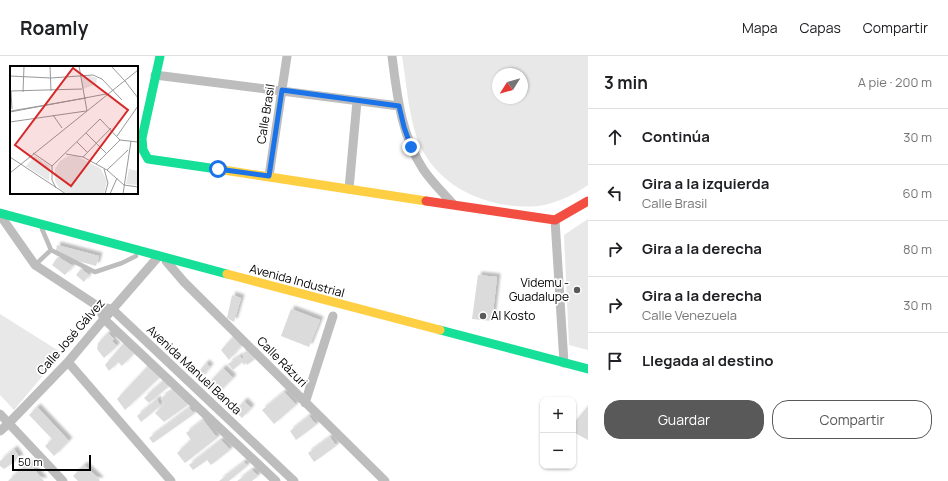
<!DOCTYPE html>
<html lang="es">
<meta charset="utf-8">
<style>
:root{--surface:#fff;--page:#f2f2f2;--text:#202124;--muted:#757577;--line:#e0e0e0;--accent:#595959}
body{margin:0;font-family:Manrope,sans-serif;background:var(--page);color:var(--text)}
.controls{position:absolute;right:12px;bottom:12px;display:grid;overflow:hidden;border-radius:8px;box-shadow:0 1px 3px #0004}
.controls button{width:36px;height:36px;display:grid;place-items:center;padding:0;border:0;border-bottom:1px solid var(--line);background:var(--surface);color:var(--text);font:20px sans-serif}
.compass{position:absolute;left:492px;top:12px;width:36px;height:36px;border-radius:50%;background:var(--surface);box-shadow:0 1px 3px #0004;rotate:233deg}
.scale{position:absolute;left:12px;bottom:10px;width:79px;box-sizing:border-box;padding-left:4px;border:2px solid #000;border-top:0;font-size:11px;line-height:14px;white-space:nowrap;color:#000;-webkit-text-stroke:3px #fff;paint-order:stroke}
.stop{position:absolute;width:12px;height:12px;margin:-9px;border:3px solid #1a73e8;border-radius:50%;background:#fff}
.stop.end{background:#1a73e8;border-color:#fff;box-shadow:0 1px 4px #0008}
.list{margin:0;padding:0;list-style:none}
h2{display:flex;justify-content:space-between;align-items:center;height:52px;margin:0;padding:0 16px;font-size:17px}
h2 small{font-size:13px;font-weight:400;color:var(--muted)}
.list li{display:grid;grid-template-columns:26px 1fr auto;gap:12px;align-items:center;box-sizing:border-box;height:56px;padding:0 16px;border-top:1px solid var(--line)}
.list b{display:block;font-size:15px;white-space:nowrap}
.list p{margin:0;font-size:13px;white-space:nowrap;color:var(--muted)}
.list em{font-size:13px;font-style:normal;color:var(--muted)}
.actions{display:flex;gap:8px;padding:12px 16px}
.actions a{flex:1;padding:9px 0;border:1px solid var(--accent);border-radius:16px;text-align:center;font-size:14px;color:var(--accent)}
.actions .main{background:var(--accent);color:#fff}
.icon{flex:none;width:22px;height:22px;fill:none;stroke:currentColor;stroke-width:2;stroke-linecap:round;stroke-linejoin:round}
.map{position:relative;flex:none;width:588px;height:425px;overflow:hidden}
header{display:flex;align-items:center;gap:24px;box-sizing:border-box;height:56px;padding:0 20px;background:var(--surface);border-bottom:1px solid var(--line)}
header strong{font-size:19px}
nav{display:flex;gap:22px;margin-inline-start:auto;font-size:14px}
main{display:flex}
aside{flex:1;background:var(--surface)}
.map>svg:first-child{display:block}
.green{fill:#e8e8e8;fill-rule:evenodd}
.building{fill:#dbdbdb;filter:url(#shadow)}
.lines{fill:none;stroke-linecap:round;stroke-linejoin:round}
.lane{stroke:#bdbdbd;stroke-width:4.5}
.street{stroke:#bdbdbd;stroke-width:9}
.fast{stroke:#16e098;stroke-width:9}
.slow{stroke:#ffcf43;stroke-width:9}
.jam{stroke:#f24e42;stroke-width:9}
.route{stroke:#1a73e8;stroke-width:5}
.poi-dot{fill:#595959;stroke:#fff;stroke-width:1.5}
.labels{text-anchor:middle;stroke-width:3.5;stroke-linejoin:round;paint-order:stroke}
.street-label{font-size:12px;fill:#000;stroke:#fff}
.poi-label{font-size:12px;fill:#000;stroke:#fff;text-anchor:end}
.inset-road{fill:none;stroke:#999;stroke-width:1}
.view{fill:#d62828;fill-opacity:0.15;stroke:#d62828;stroke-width:2}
.inset-edge{fill:none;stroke:#000;stroke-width:2}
</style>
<header>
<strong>Roamly</strong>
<nav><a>Mapa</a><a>Capas</a><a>Compartir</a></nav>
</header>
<main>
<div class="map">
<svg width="588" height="425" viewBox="0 0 588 425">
<defs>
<filter id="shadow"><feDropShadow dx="3.5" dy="-3.5" stdDeviation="1" flood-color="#0004"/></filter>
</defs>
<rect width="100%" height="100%" fill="#fff"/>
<path class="green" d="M402,0h186v129c-14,10 -33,19 -50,21 -44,4 -94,-15 -115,-55 -14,-25 -16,-66 -21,-95zM498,18h24v24h-24z
M588,163v131l-19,-5 -5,-110z
M0,258l62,39 -48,57 -14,-15z"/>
<path class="building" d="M57,189l42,11 -3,10 -41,-11z
M58,201l15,9 -8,9 -13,-10z
M81,213l8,6 -5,7 -8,-7z
M478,219l19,2 -5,44 -20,-2z
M232,239l9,3 -7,24 -7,-4z
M291,253l29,11 -11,27 -28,-11z
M108,277l6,6 -2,2 5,5 -13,12 -7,-9 1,-6z
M233,281l8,9 -12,14 -8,-10z
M123,288l11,9 -12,13 -4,-4 -9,9 -4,-6z
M247,295l8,8 -8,6 -1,-2 -2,2 -2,-3 -9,8 -5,-6 12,-8 2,3 2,-2 -2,-3z
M206,307l4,4 -9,11 -4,-4z
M148,310l12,11 -35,33 -8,-11z
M223,312l10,10 -17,17 -10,-9z
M164,324l4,7 -19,16 -5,-5z
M173,334l15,15 -24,17 -9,-9 9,-9 -3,-6z
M284,336l12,13 -22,19 -12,-14z
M157,343l3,7 -19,16 -4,-6z
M244,345l7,7 -9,10 -7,-7z
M588,350v34l-15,-8v-8z
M37,351l32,34 -15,15 -9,-10 7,-7 -23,-24z
M189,352l5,6 -41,29 -4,-5z
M309,360l7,9 -20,15 -6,-9z
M203,364l14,18 -32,25 -8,-10 14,-13 -5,-7z
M330,381l6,9 -22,16 -6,-9z
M221,384l9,10 -19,15 -4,-5 -14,10 -4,-5z
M14,393l6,9 -16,11 -4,-3v-5z
M28,406l16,19h-36z
M244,406l3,4 -18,15h-10z
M84,409l16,15 -1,1h-21l-5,-5z
M252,414l6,6 -6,5h-15z"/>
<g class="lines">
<path class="lane" d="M42,173l9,21 44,22 27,-9 14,-7
M35,209l16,-15"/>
<path class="street" d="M392,0c5,39 9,79 31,113 8,12 20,24 30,35
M155,19l244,31
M269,120l18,-120
M349,133l8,-88
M0,159l35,50 64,42 13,2 182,172
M555,164l9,143
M166,205l18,21 201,199
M99,251l5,12 172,162
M68,306l103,119
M305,347l28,-87
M0,358l63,67
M0,375l8,-7 60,-62 36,-43 54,-62"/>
<path class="fast" d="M160,0l-18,82 1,12 5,9 69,10
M0,157l227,61
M440,274l148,39"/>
<path class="slow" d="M217,113l209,32
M227,218l213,56"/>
<path class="jam" d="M426,145l129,19 33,-19"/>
</g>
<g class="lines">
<path class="route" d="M218,113l51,7 13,-86 117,16 5,21 7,20"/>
</g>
<g class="poi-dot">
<circle cx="577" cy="234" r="4"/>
<circle cx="483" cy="260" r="4"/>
</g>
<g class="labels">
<g class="street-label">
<text transform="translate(266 58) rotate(-81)" y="4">Calle Brasil</text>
<text transform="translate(297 225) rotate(15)" y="4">Avenida Industrial</text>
<text transform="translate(71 281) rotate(-49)" y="4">Calle José Gálvez</text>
<text transform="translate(282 306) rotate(45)" y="4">Calle Rázuri</text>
<text transform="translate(194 314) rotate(43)" y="4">Avenida Manuel Banda</text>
</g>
<g class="poi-label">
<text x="569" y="231">Videmu -<tspan x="569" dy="14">Guadalupe</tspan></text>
<text x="491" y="264" text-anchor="start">Al Kosto</text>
</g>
</g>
<g transform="translate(10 10)">
<rect width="128" height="128" fill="#fff"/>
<path d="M80,10l7,2 -1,6 -13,5 -2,-12zM25,90l15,10 -1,15 -23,-15zM58,90h9l24,13 6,12 -3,13h-36l-8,-5 -5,-8v-12l5,-8zM119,103l9,2v14l-12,-1z" fill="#e8e8e8"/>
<path class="inset-road" d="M40,0l1,25M69,0l8,45M101,0l14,15M0,10l41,2 42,-3 9,4 20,21M115,15l13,17M0,25l72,-2M1,25l1,18M13,26l1,-26M1,45l75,-13M0,46l96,-18M43,49l9,13M0,56l76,-11M76,67l20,20M107,70l21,-30M67,76l10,10M23,87l19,13M56,88l17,3 24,13 17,15 14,2M0,91l56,37M73,91l28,-29M86,98l24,-24M94,103l4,14 -3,11M97,104l21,-20M0,107l128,-103M46,122l-4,-8v-14l48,-47 20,21 18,2M100,128l7,-16M113,128l8,-53"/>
<path class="view" d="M63,2l55,42 -57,76 -56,-41z"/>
<rect width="128" height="128" class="inset-edge"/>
</g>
</svg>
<div class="controls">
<button>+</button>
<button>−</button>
</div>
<svg class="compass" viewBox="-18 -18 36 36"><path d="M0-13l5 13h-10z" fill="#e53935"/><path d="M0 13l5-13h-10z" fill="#757577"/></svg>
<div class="scale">50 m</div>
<div class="stop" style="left:218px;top:113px"></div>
<div class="stop end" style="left:411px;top:91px"></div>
</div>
<aside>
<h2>3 min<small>A pie · 200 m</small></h2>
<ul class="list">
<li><svg class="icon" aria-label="ahead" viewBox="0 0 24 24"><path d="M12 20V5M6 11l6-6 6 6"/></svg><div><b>Continúa</b></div><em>30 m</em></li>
<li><svg class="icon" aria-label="left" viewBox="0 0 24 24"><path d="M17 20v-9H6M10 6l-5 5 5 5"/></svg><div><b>Gira a la izquierda</b><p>Calle Brasil</p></div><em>60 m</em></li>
<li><svg class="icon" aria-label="right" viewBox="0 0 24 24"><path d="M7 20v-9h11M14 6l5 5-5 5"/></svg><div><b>Gira a la derecha</b></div><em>80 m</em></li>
<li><svg class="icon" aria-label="right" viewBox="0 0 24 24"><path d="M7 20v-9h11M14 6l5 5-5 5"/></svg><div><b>Gira a la derecha</b><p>Calle Venezuela</p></div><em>30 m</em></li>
<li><svg class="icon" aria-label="arrive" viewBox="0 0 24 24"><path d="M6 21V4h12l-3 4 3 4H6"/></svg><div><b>Llegada al destino</b></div></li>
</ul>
<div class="actions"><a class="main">Guardar</a><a>Compartir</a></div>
</aside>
</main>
